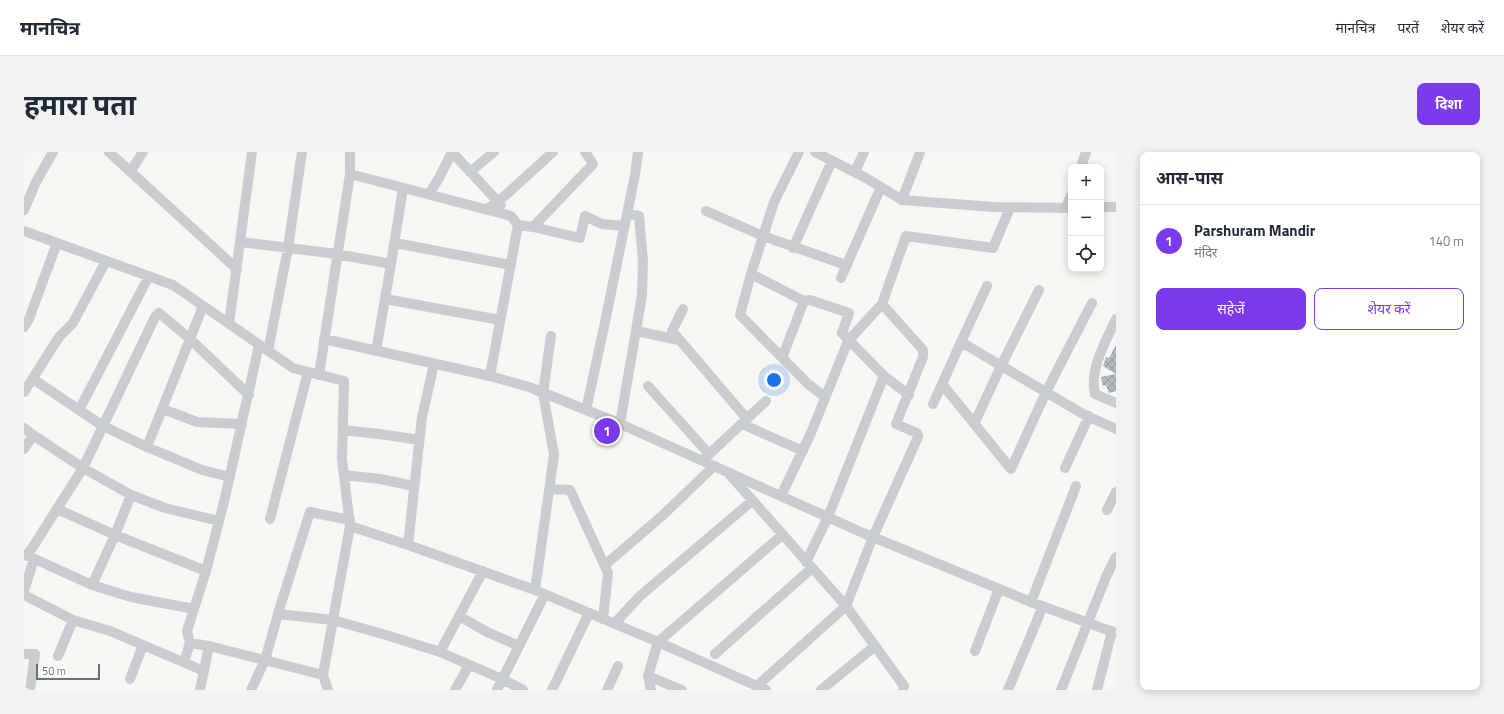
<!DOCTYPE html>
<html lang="hi">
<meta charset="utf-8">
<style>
:root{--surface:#fff;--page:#f2f2f3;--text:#1f2937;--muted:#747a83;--line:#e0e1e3;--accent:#7c3aed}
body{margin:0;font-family:"Titillium Web","Noto Sans Devanagari",sans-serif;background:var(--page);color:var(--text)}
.controls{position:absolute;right:12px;top:12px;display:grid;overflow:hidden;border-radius:8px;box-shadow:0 2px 10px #0003}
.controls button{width:36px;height:36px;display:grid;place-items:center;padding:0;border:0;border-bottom:1px solid var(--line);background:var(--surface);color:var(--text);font:20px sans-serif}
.scale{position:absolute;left:12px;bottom:10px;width:64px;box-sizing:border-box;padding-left:4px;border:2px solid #627386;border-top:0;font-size:11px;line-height:14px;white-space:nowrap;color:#627386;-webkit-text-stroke:3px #fff;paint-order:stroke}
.you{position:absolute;left:750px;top:228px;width:14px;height:14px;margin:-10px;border:3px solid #fff;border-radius:50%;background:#1a73e8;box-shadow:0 0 0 6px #1a73e833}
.badge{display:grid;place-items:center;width:26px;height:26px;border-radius:50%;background:var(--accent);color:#fff;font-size:13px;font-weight:700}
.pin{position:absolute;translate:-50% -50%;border:2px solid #fff;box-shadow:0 1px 4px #0006}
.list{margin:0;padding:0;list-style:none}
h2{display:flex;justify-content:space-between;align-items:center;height:52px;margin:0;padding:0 16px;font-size:17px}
h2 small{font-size:13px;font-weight:400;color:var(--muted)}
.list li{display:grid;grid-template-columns:26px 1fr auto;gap:12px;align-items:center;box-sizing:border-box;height:72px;padding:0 16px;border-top:1px solid var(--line)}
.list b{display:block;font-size:15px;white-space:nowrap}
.list p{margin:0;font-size:13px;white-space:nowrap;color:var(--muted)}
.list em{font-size:13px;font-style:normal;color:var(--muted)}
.actions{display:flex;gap:8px;padding:12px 16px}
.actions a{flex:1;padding:9px 0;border:1px solid var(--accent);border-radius:8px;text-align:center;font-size:14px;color:var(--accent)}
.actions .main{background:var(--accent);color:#fff}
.icon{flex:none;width:22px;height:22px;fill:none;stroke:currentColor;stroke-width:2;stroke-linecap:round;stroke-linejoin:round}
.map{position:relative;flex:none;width:1092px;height:538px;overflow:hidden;border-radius:8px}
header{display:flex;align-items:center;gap:24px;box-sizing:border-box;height:56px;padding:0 20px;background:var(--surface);border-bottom:1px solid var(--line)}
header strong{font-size:19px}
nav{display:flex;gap:22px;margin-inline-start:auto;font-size:14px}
.intro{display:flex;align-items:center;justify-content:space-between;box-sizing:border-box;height:96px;padding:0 24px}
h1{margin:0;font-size:28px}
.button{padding:10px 18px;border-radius:8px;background:var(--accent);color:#fff;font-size:14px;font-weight:700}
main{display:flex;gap:24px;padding:0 24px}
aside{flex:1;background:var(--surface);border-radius:8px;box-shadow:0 2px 10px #0003}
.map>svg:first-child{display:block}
.building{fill:url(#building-cross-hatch)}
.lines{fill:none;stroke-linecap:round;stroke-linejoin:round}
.minor{stroke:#cacdd0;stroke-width:10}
</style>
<header>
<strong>मानचित्र</strong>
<nav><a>मानचित्र</a><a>परतें</a><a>शेयर करें</a></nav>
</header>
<div class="intro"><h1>हमारा पता</h1><a class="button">दिशा</a></div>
<main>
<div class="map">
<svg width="1092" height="538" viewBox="0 0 1092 538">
<defs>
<pattern id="building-cross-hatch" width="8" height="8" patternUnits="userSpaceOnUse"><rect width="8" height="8" fill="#b2b9bf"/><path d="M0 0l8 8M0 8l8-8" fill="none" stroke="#949ba1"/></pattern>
</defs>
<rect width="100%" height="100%" fill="#f6f6f2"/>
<path class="building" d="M1092,193v46l-7,2 -3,-8 -3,1 -2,-9 15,-3 -13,-8 3,-9 3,1z
M576,270l17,8 -3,13 -19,-6z"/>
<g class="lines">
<path class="minor" d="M85,0l128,117
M428,0l49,53
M775,0l-25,50 -23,72 -11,41 68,69 17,13
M791,0l51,26 36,22 92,7 77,1
M1057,15l5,-15
M106,20l13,-20
M446,20l24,-20
M831,20l9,-20
M326,22l161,42 7,9 -28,151
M405,42l10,-16 13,-26
M878,48l18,-48
M1077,55h15
M1042,56l5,-13
M463,57l11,-7 55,-50
M0,58l12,-28 17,-30
M682,59l57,25 83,29
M494,73l15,2 60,-63 -8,-12
M509,75l47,11 5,-22 17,8 23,2
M0,79l149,54 120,83 51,13 -2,78 8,67 -27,149 -114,-29
M217,90l96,12 54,10 12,-76
M371,91l116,22
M769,96l39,-87
M727,122l53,27 -22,57
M817,126l40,-91
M963,134l-26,56 122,72 33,15
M361,147l115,21
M780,149l6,-1 39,13 -7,20 42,43 25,19
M858,152l41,46v7l-27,67 21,9 1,4 -45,100 -27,69 58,80 -1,4
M659,157l-11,22 75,88
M1092,167c-10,22 -27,50 -21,75l21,9
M205,172l23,-172
M0,175l5,-8 28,-76
M612,179l43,9
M527,184l-8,57 11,62 -19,135 123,52 -10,34 3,14
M300,187l166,37 39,11 87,35 247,111 168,69 85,31
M244,199l20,-103 14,-96
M352,199l15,-87
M410,212l-12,53 -14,128 127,45
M295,223l31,-201v-22
M9,227l70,47 44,21 55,23 28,7
M918,232l69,85 35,-77 46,-89
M624,234l61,68
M0,240l35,-55 14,-14 33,-62
M909,252l28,-62
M139,257l34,13 45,2
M55,258l70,-134
M562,258l18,-83 31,-152 3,-23
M596,272l22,-129 1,-34 -4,-45 -12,-2
M718,272l61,27
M950,272l27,-58 38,-76
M0,276l9,7 50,33 48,27 34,13 54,13
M319,278l44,5 32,5
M123,295l56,-141
M0,297l9,-14
M681,306l61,-57
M1041,316l24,-52
M320,323l36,4 34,7
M706,323l116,131 -89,80
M525,337l21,1 38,83 -5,46
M757,344l30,-63 37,-92 34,-37 24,-68 87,12 17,-40
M33,357l58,26 91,36
M1083,358l9,-18
M246,367l38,-147
M326,374l58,19
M0,402l68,31 39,12 63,12
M3,404l56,-88 72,-151 4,-4 31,26 59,56
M782,410l22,-45 56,-141
M581,413l58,-50 51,-49
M68,433l23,-50 16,-40
M0,439l10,-32
M0,443l49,25 37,11 94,40
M1007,450l45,-116
M254,462l55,6 53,15 54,17 62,27 21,11
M435,464l28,16 32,14
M591,471l25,-27 112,-95
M951,499l24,-62
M416,500l43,-81
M0,502h11l-5,36
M691,502l97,-86
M34,504l15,-36
M160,510l6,-19
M299,523l5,15
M624,524l34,14
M106,527l13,-34
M176,538l9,-44 -19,-3 -3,-12 19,-60 18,-69 35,-157
M227,538l14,-30 15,-53 30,-95 40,8
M431,538l14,-25
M473,538l48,-96
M528,538l37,-77
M583,538l11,-24
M742,538l-108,-48 124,-107
M797,538l54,-44
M984,538l35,-84
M1037,538l45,-113 10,-20
M1073,538l15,-59"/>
</g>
</svg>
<div class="controls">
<button>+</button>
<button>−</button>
<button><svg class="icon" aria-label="locate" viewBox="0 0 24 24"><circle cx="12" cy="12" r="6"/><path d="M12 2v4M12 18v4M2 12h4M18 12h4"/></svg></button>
</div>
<div class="scale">50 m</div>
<div class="you"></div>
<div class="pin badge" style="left:583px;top:279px">1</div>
</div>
<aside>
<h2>आस-पास<small></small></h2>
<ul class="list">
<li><span class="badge">1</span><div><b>Parshuram Mandir</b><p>मंदिर</p></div><em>140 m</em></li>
</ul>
<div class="actions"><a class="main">सहेजें</a><a>शेयर करें</a></div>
</aside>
</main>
